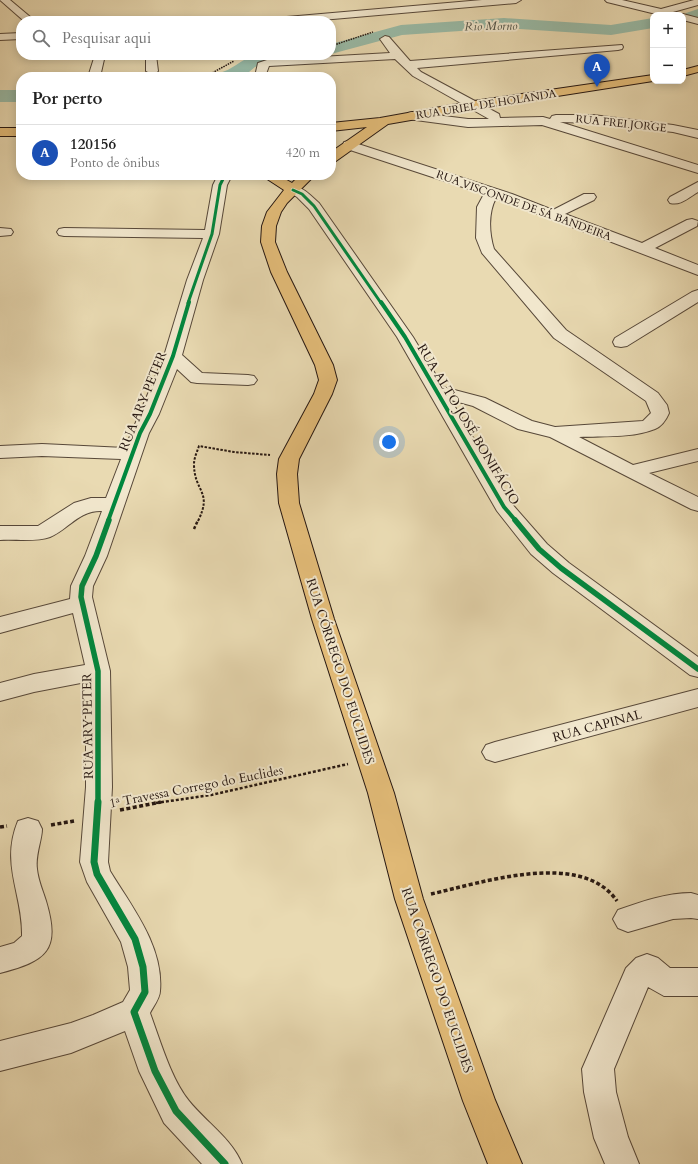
<!DOCTYPE html>
<html lang="pt">
<meta charset="utf-8">
<style>
:root{--surface:#fff;--page:#f6f6f6;--text:#222;--muted:#767676;--line:#e0e0e0;--accent:#8f2418}
body{margin:0;font-family:Cardo,serif;background:var(--page);color:var(--text)}
.controls{position:absolute;right:12px;top:12px;display:grid;overflow:hidden;border-radius:8px;box-shadow:0 2px 10px #0003}
.controls button{width:36px;height:36px;display:grid;place-items:center;padding:0;border:0;border-bottom:1px solid var(--line);background:var(--surface);color:var(--text);font:20px sans-serif}
.you{position:absolute;left:389px;top:442px;width:14px;height:14px;margin:-10px;border:3px solid #fff;border-radius:50%;background:#1a73e8;box-shadow:0 0 0 6px #1a73e833}
.badge{display:grid;place-items:center;width:26px;height:26px;border-radius:50%;background:var(--accent);color:#fff;font-size:13px;font-weight:700}
.pin{position:absolute;translate:-50% -33px;filter:drop-shadow(0 1px 2px #0008)}
.pin::after{content:'';position:absolute;top:21px;width:14px;height:12px;background:inherit;clip-path:polygon(0 0,100% 0,50% 100%)}
.list{margin:0;padding:0;list-style:none}
h2{display:flex;justify-content:space-between;align-items:center;height:52px;margin:0;padding:0 16px;font-size:17px}
h2 small{font-size:13px;font-weight:400;color:var(--muted)}
.list li{display:grid;grid-template-columns:26px 1fr auto;gap:12px;align-items:center;box-sizing:border-box;height:56px;padding:0 16px;border-top:1px solid var(--line)}
.list b{display:block;font-size:15px;white-space:nowrap}
.list p{margin:0;font-size:13px;white-space:nowrap;color:var(--muted)}
.list em{font-size:13px;font-style:normal;color:var(--muted)}
.icon{flex:none;width:22px;height:22px;fill:none;stroke:currentColor;stroke-width:2;stroke-linecap:round;stroke-linejoin:round}
.map{position:relative;flex:none;width:698px;height:1164px;overflow:hidden}
.search{position:absolute;background:var(--surface);box-shadow:0 2px 10px #0003;left:16px;top:16px;width:320px;height:44px;display:flex;align-items:center;gap:10px;box-sizing:border-box;padding:0 14px;border-radius:16px;color:var(--muted);font-size:15px}
.panel{position:absolute;background:var(--surface);box-shadow:0 2px 10px #0003;left:16px;top:72px;width:320px;height:108px;border-radius:16px}
.map>svg:first-child{display:block}
.lines{fill:none;stroke-linecap:round;stroke-linejoin:round}
.river{fill:#99bba7;fill-rule:evenodd}
.minor-casing{stroke:#574839;stroke-width:2}
.major-casing{stroke:#261711;stroke-width:2}
.path-far3{stroke:#261711;stroke-width:1.5;stroke-dasharray:1.5 1;stroke-linecap:butt}
.path-far2{stroke:#261711;stroke-width:2;stroke-dasharray:2.5 1.5;stroke-linecap:butt}
.path-far1{stroke:#261711;stroke-width:2.5;stroke-dasharray:3 2;stroke-linecap:butt}
.path{stroke:#261711;stroke-width:3.5;stroke-dasharray:4 2.5;stroke-linecap:butt}
.minor{fill:#f1e7cd;fill-rule:evenodd}
.major{fill:#e4bd79;fill-rule:evenodd}
.cycleway-far3-casing{stroke:#f1e7cd;stroke-width:4.5}
.cycleway-far2-casing{stroke:#f1e7cd;stroke-width:6}
.cycleway-far1-casing{stroke:#f1e7cd;stroke-width:8}
.cycleway-casing{stroke:#f1e7cd;stroke-width:10}
.cycleway-far3{stroke:#00873e;stroke-width:3}
.cycleway-far2{stroke:#00873e;stroke-width:4}
.cycleway-far1{stroke:#00873e;stroke-width:5.5}
.cycleway{stroke:#00873e;stroke-width:7}
.labels{text-anchor:middle;stroke-width:4;stroke-linejoin:round;paint-order:stroke}
.far-street-label{font-size:11px;fill:#261711;stroke:#f1e7cd}
.far-water-label{font-size:12px;font-style:italic;fill:#4e5046;stroke:#f1e7cd}
.street-label{font-size:13px;fill:#261711;stroke:#f1e7cd}
</style>
<div class="map">
<svg width="698" height="1164" viewBox="0 0 698 1164">
<rect width="100%" height="100%" fill="#e9dab2"/>
<filter id="stains"><feTurbulence type="fractalNoise" baseFrequency=".005" numOctaves="4"/><feColorMatrix values="0 0 0 0 .2 0 0 0 0 .09 0 0 0 0 .02 0 0 0 .5 -.17"/></filter>
<radialGradient id="worn" r=".72"><stop offset=".6" stop-color="#630" stop-opacity="0"/><stop offset="1" stop-color="#630" stop-opacity=".3"/></radialGradient>
<g class="lines">
<path class="river" d="M698,9v10l-6,2 -6,-2 -2,-3 2,-3z
M504,18l107,7 42,-7v10l-42,7 -107,-7 -102,7 -71,19v-10l70,-19z
M254,55h25l-3,4 -21,8 -12,10h-26l2,-4c13,-3 22,-13 35,-18z
M0,90h21v12h-21z"/>
<defs>
<path id="minor" d="M0,0h10l25,21h-11z
M482,0h39l-5,3 -206,18h-40l5,-3z
M605,0h17l39,9 33,-9h4v5l-25,7 5,3h-18l-53,-13z
M683,14l15,4v6l-15,-4v-5h-4z
M21,33v6l-21,1v-6z
M385,36l4,1 21,24 212,-16 1,2 -1,2 -4,1 -201,18 4,4 78,42 1,4 43,-1 7,2 2,-3 4,-1h37l80,10 25,5v8l-25,-6 -80,-9 -33,-1 138,43v8l-156,-48 -74,2 -60,-8 -2,-3 2,-3 4,-1 56,7h21l-76,-43 -18,-17 -126,7 -3,8h-8l-2,-2 2,-9 9,-3 123,-7 -10,-14z
M95,55h10l-5,22h-12z
M146,55h10l2,16 -2,2 -4,1 -6,-3z
M243,55h10v1l-5,3 -4,-1z
M349,141l163,53 41,16 31,-16h10l2,3 -2,3 -29,14 77,29 45,-23 5,-1 6,2 -1,5 -42,22 43,17v10l-202,-77c-8,15 -7,35 -2,51l72,81 92,63 9,12 2,8c-3,7 -7,13 -14,16 -23,9 -52,7 -76,8l54,28 65,-16v12l-49,12 49,24v14l-7,-2 -141,-72 -32,-8 -45,-23 -22,-6 61,104 35,40 22,19 129,94v20l-8,-2 -137,-102 -22,-19 -34,-43 -100,-174 -88,-128 -12,-12 -11,-7 2,-3c13,-3 22,8 31,16l94,134 30,50 42,11 47,23 23,6 88,-6 8,-8 -5,-12 -92,-63 -72,-85 -6,-15 1,-31 7,-13 -140,-46 -1,-3 1,-3z
M218,175h14l-5,10 -8,49 -16,46 -21,75 20,18 46,2 6,1 3,4 -3,4 -6,1 -51,-2 -6,-1 -14,-13 -18,45 -10,19 -42,123 -14,30 -1,11 18,74 2,116 -4,75 2,9c22,36 54,76 50,120 0,7 -7,16 -10,22 10,27 21,66 39,88 17,21 43,38 53,63h-40l-38,-41 -25,-52 -14,-40 -54,22 -71,18v-30l71,-18 22,-8 30,-13 7,-12 -2,-23 -7,-25 -34,-60 -7,-20 6,-75v-105l-52,10 -34,9v-18l34,-9 51,-9 -12,-52 -73,20v-16l70,-18 1,-13 14,-30 17,-45c-23,-1 -33,18 -52,26 -12,5 -36,2 -50,3v-14h38l36,-23 17,-5h15l15,-39 -79,-3 -42,2v-12l42,-2 83,4 39,-92 23,-76 16,-42 -139,-2 -5,-1 -2,-3 2,-3 5,-1 141,2 8,-45z
M698,182v10c-9,5 -17,14 -28,11l-2,-3 2,-3z
M0,228l11,1 2,3 -2,3 -11,1z
M698,290v12l-71,44 -6,1 -6,-1 -2,-4 2,-4 77,-46z
M698,689v18l-203,55 -9,-3 -4,-7 4,-7 9,-3z
M28,818l10,3c1,2 3,6 4,8 0,11 -7,26 -5,40 1,11 6,22 9,32 15,50 0,60 -46,72v-26l14,-4 8,-7c1,-42 -22,-71 -4,-115z
M691,893l7,2v24l-7,-1 -18,1 -45,13 -10,-4 -5,-9 5,-9c23,-8 48,-17 73,-17z
M647,954l11,4 12,10h28v28h-34l-16,-9 -34,82 2,23 12,45 11,27h-34l-11,-26 -10,-46 -2,-23 44,-101 10,-10z"/>
<path id="major" d="M698,66v6l-15,4v-6z
M653,75v6h2h-2l-179,28 -86,15 -52,37 -5,1v-10l36,-25 -36,4v-8l49,-5 94,-17z
M0,128h21v8h-21z
M261,175h17l14,8 8,-8h15l-28,28 -6,9 -5,14 -1,16 12,30 46,93 4,15 -5,14 -33,65 -2,15 2,29 35,116 60,174 29,106 72,201 27,64h-34l-25,-63 -68,-202 -27,-106 -56,-174 -33,-116 -2,-29 2,-15 35,-65 5,-14 -4,-15 -44,-93 -10,-30 1,-16 5,-14 17,-22z"/>
</defs>
<use href="#minor" class="minor-casing"/>
<use href="#major" class="major-casing"/>
<path class="path-far3" d="M334,45l39,-13
M198,77l14,-4 22,-12"/>
<path class="path-far2" d="M198,521c15,-30 -4,-29 -4,-57 0,-6 3,-12 5,-18l35,6 36,3"/>
<path class="path-far1" d="M194,529l4,-9
M156,803l55,-8 137,-31"/>
<path class="path" d="M120,810l41,-8
M51,825l23,-4
M0,827l7,-1
M431,894c50,-11 150,-45 186,7"/>
<use href="#minor" class="minor"/>
<use href="#major" class="major"/>
<defs>
<path id="cycleway-far3" d="M293,190l9,4 12,12 67,97
M188,303l24,-69 8,-49 5,-10"/>
<path id="cycleway-far2" d="M381,302l24,35 99,170 12,14
M108,521l32,-88 10,-19 23,-58 16,-54"/>
<path id="cycleway-far1" d="M515,520l24,29 22,19 137,101
M98,803v-132l-17,-74 1,-11 14,-30 13,-36"/>
<path id="cycleway" d="M98,802l-4,60 3,12 38,65 8,28 2,25 -11,20 21,59 21,40 49,53"/>
</defs>
<use href="#cycleway-far3" class="cycleway-far3-casing"/>
<use href="#cycleway-far2" class="cycleway-far2-casing"/>
<use href="#cycleway-far1" class="cycleway-far1-casing"/>
<use href="#cycleway" class="cycleway-casing"/>
<use href="#cycleway-far3" class="cycleway-far3"/>
<use href="#cycleway-far2" class="cycleway-far2"/>
<use href="#cycleway-far1" class="cycleway-far1"/>
<use href="#cycleway" class="cycleway"/>
</g>
<g class="labels">
<g class="far-street-label">
<text transform="translate(486 104) rotate(-9)" y="4">RUA URIEL DE HOLANDA</text>
<text transform="translate(621 123) rotate(6)" y="4">RUA FREI JORGE</text>
<text transform="translate(524 205) rotate(20)" y="4">RUA VISCONDE DE SÁ BANDEIRA</text>
</g>
<g class="far-water-label">
<text transform="translate(491 26) rotate(-1)" y="4">Rio Morno</text>
</g>
<g class="street-label">
<text transform="translate(142 401) rotate(-68)" y="5">RUA ARY PETER</text>
<text transform="translate(469 424) rotate(59)" y="5">RUA ALTO JOSÉ BONIFÁCIO</text>
<text transform="translate(341 671) rotate(72)" y="5">RUA CÓRREGO DO EUCLIDES</text>
<text transform="translate(597 725) rotate(-15)" y="5">RUA CAPINAL</text>
<text transform="translate(87 726) rotate(-91)" y="5">RUA ARY PETER</text>
<text transform="translate(196 786) rotate(-11)" y="5">1ª Travessa Corrego do Euclides</text>
<text transform="translate(438 980) rotate(71)" y="5">RUA CÓRREGO DO EUCLIDES</text>
</g>
</g>
<rect width="100%" height="100%" filter="url(#stains)"/>
<rect width="100%" height="100%" fill="url(#worn)"/>
</svg>
<div class="controls">
<button>+</button>
<button>−</button>
</div>
<div class="you"></div>
<div class="pin badge" style="left:597px;top:87px;background:#1a4fb4">A</div>
<div class="search"><svg class="icon" aria-label="search" viewBox="0 0 24 24"><circle cx="10" cy="10" r="6"/><path d="M15 15l6 6"/></svg>Pesquisar aqui</div>
<section class="panel">
<h2>Por perto<small></small></h2>
<ul class="list">
<li><span class="badge" style="background:#1a4fb4">A</span><div><b>120156</b><p>Ponto de ônibus</p></div><em>420 m</em></li>
</ul>
</section>
</div>
